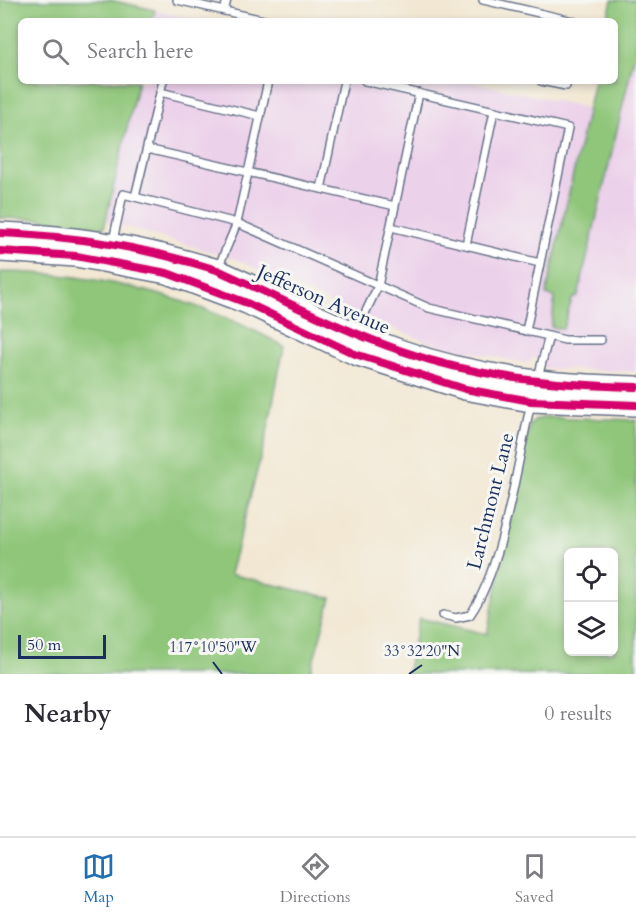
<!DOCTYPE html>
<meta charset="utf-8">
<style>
:root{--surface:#fff;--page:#f7f7f7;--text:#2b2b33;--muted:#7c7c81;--line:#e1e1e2;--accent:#1f6fb2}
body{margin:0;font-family:Cardo,serif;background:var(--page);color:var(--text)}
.controls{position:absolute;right:18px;bottom:18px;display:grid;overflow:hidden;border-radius:9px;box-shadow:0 3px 9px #0003}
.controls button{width:54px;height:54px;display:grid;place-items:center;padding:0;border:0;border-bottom:2px solid var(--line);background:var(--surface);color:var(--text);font:30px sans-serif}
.scale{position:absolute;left:18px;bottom:15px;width:88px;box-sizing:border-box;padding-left:6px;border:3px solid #1b2f5e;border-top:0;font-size:16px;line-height:21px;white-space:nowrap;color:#1b2f5e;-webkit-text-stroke:4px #f6f6f2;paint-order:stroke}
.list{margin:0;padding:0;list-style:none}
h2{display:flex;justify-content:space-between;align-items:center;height:78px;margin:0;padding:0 24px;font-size:26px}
h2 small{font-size:20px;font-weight:400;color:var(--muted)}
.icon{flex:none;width:33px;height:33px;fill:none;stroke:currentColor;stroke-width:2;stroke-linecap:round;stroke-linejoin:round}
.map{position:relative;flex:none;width:636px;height:674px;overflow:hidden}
.search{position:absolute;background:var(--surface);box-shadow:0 3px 9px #0003;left:18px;right:18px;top:18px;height:66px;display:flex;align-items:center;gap:15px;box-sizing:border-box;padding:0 21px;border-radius:9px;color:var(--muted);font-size:22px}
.sheet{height:162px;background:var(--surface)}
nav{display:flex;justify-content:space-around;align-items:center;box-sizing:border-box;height:84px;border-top:2px solid var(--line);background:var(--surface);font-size:16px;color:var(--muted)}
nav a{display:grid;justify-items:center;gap:3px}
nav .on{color:var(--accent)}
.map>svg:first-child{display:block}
.built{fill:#ecd1ea}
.green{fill:#8fc679;stroke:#557a6c;stroke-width:1.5;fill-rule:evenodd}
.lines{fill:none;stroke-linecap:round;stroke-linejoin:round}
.lane-casing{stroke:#666f87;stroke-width:10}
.primary-casing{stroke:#666f87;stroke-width:24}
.lane{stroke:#fff;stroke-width:7}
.primary{stroke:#fff;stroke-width:21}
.cycleway-casing{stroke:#f6f6f2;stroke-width:11}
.cycleway{stroke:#d6006c;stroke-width:8}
.ticks{fill:none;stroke:#1b2f5e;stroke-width:2}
.labels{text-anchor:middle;stroke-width:6;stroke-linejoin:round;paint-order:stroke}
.street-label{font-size:20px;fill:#1b2f5e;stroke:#f6f6f2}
.ticks-label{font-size:15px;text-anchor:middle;fill:#1b2f5e;stroke:#f6f6f2;stroke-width:6;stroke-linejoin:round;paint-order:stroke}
</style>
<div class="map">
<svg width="636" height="674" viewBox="0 0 636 674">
<rect width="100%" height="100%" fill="#f6f6f2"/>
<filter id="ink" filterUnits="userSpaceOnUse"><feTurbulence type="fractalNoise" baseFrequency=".0167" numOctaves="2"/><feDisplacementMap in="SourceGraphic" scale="12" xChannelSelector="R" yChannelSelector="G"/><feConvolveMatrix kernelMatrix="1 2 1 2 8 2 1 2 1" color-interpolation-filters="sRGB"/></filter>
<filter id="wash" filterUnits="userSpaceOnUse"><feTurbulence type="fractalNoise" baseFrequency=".008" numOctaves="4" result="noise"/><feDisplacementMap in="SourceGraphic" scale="24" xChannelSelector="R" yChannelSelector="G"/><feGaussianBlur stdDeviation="1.35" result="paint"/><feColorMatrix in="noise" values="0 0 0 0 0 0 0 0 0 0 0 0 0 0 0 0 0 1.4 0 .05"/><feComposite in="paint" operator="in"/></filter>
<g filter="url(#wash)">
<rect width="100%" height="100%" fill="#f2e7d2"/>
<path class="built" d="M155,10l48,11h-51z
M636,49v323l-91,-4 -12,-12 -2,5 -6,2 -95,-20 -88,-35 -104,-48 -132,-39 32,-140h330l120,27 -42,186 9,3 -4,30 21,-28 6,-3z"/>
<path class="green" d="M0,0h110l45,10 -3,11h-131v60h117l-34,147 -68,-9 -36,-1z
M612,0h24v49l-58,247 -6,3 -9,30 -12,-2 4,-30 -9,-2 48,-214h21v-60h-8z
M0,272c99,0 197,26 284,74l-17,87 -37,141 101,24 -21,76h-310z
M546,417l90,3v254h-229l12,-56 68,16 43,-210 4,-4zM568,552h46v100h-46z"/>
</g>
<g filter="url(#ink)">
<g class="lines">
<defs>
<path id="lane" d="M177,0l91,21
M483,0l90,21
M224,11l3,-11
M365,81l203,47 -42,203
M541,81l25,5 1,-5
M160,92l100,24
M147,149l248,57
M321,189l23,-108
M135,197l28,-116
M391,227l149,36
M113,241l10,-47 114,29 192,85 136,32h36
M466,245l28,-134
M218,268l19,-45 31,-142
M357,330l21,-44 41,-193
M538,377l11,-41
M443,615l13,3 14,-3c34,-49 47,-152 61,-212"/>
<path id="primary" d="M0,233c81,4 139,13 217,37 61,27 121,59 185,81 76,27 154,34 234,36
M0,251l76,5 91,17 80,30 108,51 110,35 66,12 105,4"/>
</defs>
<use href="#lane" class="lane-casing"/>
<use href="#primary" class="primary-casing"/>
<use href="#lane" class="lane"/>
<use href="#primary" class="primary"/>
<defs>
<path id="cycleway" d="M0,233c81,4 139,13 217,37 61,27 121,59 185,81 76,27 154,34 234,36
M0,251l76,5 91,17 80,30 108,51 110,35 66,12 105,4"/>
</defs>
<use href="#cycleway" class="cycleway-casing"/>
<use href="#cycleway" class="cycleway"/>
</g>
</g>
<path class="ticks" d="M213,662l9,12M409,674l13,-9"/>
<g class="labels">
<g class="street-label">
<text transform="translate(324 299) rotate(24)" y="7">Jefferson Avenue</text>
<text transform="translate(490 501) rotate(-76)" y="7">Larchmont Lane</text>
</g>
</g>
<g class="ticks-label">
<text x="213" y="652">117°10'50"W</text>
<text x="422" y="656">33°32'20"N</text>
</g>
</svg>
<div class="controls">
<button><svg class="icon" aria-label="locate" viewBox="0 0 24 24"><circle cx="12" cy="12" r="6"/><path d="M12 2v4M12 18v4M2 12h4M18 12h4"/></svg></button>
<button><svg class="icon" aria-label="layers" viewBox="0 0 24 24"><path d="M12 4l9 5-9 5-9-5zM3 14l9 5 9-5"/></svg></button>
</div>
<div class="scale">50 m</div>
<div class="search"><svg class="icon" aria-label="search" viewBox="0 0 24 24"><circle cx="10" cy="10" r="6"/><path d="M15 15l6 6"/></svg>Search here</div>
</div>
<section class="sheet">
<h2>Nearby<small>0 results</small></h2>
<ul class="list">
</ul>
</section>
<nav>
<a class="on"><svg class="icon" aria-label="map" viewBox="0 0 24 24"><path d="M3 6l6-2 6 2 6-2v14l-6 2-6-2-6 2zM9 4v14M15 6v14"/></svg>Map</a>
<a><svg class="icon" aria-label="directions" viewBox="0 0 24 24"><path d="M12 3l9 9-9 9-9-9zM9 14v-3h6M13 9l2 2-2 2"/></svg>Directions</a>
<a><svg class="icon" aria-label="saved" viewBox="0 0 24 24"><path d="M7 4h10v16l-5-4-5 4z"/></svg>Saved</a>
</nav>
